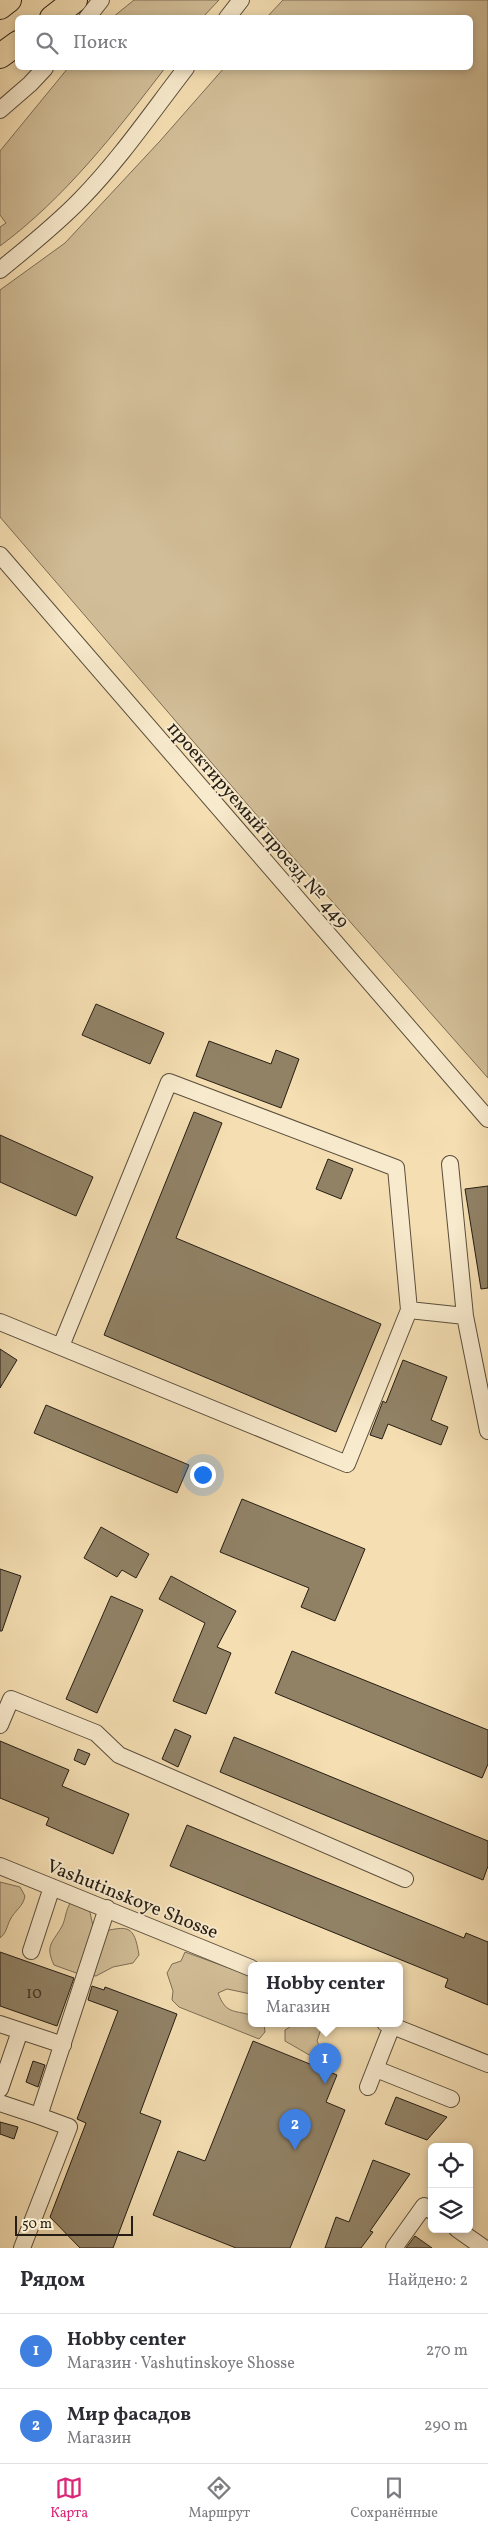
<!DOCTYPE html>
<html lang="ru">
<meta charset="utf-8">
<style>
:root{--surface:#fff;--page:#f2f2f3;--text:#2b2b33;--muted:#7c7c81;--line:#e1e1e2;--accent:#db2777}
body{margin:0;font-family:Vollkorn,serif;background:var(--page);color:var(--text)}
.controls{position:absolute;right:15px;bottom:15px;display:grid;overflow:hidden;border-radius:8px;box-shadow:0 2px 8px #0003}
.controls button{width:45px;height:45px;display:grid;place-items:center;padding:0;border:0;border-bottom:1px solid var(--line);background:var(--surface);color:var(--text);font:25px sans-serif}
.scale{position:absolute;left:15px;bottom:12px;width:118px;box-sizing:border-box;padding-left:5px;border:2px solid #261e14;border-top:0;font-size:14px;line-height:18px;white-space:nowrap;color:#261e14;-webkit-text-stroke:4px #f8eacd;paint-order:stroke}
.you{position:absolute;left:202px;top:1474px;width:18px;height:18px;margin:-12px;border:4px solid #fff;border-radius:50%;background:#1a73e8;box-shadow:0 0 0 8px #1a73e833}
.badge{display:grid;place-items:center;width:32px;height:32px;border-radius:50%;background:var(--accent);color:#fff;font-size:16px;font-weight:700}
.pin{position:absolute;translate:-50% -41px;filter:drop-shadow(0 1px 2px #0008)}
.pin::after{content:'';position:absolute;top:26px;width:18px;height:15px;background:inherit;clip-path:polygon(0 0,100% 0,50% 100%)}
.popup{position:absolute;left:248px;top:1962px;width:155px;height:65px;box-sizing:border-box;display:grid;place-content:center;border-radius:8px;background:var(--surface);filter:drop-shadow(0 1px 4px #0005);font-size:16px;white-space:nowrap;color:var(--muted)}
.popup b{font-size:19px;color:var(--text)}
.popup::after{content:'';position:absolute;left:50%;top:100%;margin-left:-10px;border:10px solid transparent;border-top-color:var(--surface)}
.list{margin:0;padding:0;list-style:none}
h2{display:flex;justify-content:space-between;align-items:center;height:65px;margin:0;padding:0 20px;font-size:21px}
h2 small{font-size:16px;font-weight:400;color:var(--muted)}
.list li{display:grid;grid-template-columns:32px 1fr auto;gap:15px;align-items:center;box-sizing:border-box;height:75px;padding:0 20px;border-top:1px solid var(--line)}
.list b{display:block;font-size:19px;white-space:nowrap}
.list p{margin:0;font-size:16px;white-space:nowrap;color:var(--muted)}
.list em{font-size:16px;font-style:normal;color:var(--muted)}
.icon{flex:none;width:28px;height:28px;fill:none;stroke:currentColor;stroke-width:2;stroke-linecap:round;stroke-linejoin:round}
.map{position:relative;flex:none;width:488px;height:2248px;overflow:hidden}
.search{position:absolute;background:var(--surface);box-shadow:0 2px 8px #0003;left:15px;right:15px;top:15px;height:55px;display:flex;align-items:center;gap:12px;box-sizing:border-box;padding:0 18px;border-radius:8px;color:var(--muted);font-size:19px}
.sheet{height:215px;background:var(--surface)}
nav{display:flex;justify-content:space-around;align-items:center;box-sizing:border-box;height:70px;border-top:1px solid var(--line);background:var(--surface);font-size:14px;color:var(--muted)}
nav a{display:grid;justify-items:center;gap:2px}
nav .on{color:var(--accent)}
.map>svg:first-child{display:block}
.green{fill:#d1bd97;stroke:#7c6e56}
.building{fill:#918266;stroke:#261e14}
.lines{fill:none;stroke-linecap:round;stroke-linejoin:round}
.minor-casing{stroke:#5a4e3c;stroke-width:18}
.highway-casing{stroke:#261e14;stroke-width:26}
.minor{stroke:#f8eacd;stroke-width:16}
.highway{stroke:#f4deb2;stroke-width:24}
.labels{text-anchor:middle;stroke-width:4;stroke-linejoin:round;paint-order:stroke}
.number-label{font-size:16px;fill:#413728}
.street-label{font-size:19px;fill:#261e14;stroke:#f8eacd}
</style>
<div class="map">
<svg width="488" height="2248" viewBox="0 0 488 2248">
<rect width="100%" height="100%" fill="#f4deb2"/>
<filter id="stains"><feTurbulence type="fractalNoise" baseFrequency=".004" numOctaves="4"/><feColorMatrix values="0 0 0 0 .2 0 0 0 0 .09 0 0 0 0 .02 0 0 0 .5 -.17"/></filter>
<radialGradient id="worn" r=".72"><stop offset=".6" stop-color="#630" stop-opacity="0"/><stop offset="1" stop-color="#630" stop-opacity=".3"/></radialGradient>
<path class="green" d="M134,0h85l-16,17h-90z
M283,0h205v1078l-203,-230 -285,-331v-227l65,-47 95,-102 64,-73h246v-50l-203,-1z
M68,68h97c-49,64 -100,130 -165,178v-19l6,-4 -6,-8v-64z
M0,1882l20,5 5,9c-2,11 -10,14 -15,24 -4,8 -3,12 -10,18z
M71,1902l18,6 4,18 7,6c28,-6 34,-8 39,23l-6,8 -20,4 -17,9 -17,-2 -25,-9c-9,-19 -2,-22 7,-37 5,-8 4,-18 10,-26z
M185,1952l66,24v18l-24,-5 -9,4c8,21 15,17 33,22v8h13l1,9 -6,7 -80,-32 -7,-7 1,-9 -6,-18 5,-9 9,-3z
M296,2023h27l-6,18 5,10 -4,9 -33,-19v-11z"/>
<path class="building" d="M96,1004l68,29 -14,31 -68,-29z
M209,1041l62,23 5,-14 23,9 -18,49 -85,-32z
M194,1112l28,11 -46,115 205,86 -45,108 -232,-97z
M0,1135l93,42 -17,39 -76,-34z
M328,1159l25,10 -12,30 -25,-10z
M488,1186v102l-7,1 -16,-100z
M0,1349l17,11 -17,28z
M403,1360l44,17 -16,43 17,7 -7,18 -53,-21 -6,15 -12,-4 13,-34 3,2z
M46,1405l143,60 -12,28 -143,-60z
M242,1499l123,50 -30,72 -34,-14 8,-19 -89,-36z
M101,1527l48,27 -13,24 -14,-8 -5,7 -33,-19z
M0,1569l21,7 -19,55h-2z
M171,1576l65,35 -19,36 14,6 -25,61 -33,-13 32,-78 -46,-24z
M111,1596l32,14 -46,103 -31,-14z
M292,1651l196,79v34l-6,14 -207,-85z
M175,1729l16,7 -13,31 -16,-8z
M234,1737l254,104v25l-5,14 -263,-108z
M0,1741l69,29 -7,16 67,28 -16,40 -67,-29 3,-7 -49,-20z
M78,1749l12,5 -5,11 -11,-5z
M187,1825l277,113 2,-5 22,9v63l-43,-18 3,-8 -278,-113z
M0,1952l74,26 -17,48 -57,-20z
M92,1986l12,4 1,-3 72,27 -37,99 21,8 -48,127h-33l-30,-31 36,-94 -9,-4 41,-108 -30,-11z
M253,2041l84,34 -11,27 19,8 -55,138h-54l-83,-33 25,-64 27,10z
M33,2061l12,4 -7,22 -12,-5z
M396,2097l51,20 -20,23 -42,-16z
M0,2122l18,5 -4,12 -14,-5z
M373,2160l37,14 -40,57 3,1 -12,16h-36l11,-31 13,5z
M415,2236l17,12h-26z"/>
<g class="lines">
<defs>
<path id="minor" d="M87,18l14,-18
M227,18l14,-18
M0,110l30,-26 15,-16
M0,270c28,-23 56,-45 81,-71 39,-40 71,-87 105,-131
M0,555l488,564
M409,1310l56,6 -15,-152
M465,1316l23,115
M0,1322l347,142 62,-154 -13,-142 -227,-86 -108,264
M0,1725l11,-26 85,34 23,22 286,124
M0,1866l251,102
M31,1951l21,-64
M385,2023l103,41
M0,2024l63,21
M376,2069l75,30
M368,2087l24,-61
M0,2089l20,-58
M0,2103l39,13 68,-208
M457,2229l27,19
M22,2248l47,-121 -30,-11
M394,2248l30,-42 8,5"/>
<path id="highway" d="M0,7l9,-7
M52,18l23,-18
M0,56l18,-13"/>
</defs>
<use href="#minor" class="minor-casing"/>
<use href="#highway" class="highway-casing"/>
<use href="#minor" class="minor"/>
<use href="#highway" class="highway"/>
</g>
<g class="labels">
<g class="number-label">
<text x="34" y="1998">10</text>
</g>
<g class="street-label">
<text transform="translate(259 824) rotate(49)" y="7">проектируемый проезд № 449</text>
<text transform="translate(133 1898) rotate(22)" y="7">Vashutinskoye Shosse</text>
</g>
</g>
<rect width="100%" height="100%" filter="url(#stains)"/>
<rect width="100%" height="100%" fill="url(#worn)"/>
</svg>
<div class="controls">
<button><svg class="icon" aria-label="locate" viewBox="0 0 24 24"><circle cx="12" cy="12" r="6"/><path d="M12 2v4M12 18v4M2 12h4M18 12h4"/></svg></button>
<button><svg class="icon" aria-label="layers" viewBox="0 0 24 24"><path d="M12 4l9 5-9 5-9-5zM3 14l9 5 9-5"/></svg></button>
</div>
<div class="scale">50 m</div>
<div class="you"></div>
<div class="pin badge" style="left:325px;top:2084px;background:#3f7fe0">1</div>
<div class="popup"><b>Hobby center</b>Магазин</div>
<div class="pin badge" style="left:295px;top:2150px;background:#3f7fe0">2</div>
<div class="search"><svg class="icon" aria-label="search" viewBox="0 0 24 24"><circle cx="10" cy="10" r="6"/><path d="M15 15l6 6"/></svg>Поиск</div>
</div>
<section class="sheet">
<h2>Рядом<small>Найдено: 2</small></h2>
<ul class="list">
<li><span class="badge" style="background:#3f7fe0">1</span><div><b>Hobby center</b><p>Магазин · Vashutinskoye Shosse</p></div><em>270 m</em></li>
<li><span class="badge" style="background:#3f7fe0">2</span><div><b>Мир фасадов</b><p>Магазин</p></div><em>290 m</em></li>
</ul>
</section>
<nav>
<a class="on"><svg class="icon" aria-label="map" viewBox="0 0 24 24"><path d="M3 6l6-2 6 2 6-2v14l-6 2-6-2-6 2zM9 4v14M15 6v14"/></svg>Карта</a>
<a><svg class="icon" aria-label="directions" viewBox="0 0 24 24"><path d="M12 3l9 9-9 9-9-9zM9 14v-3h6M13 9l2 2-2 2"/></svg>Маршрут</a>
<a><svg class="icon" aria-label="saved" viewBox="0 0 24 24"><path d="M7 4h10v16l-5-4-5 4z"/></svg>Сохранённые</a>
</nav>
